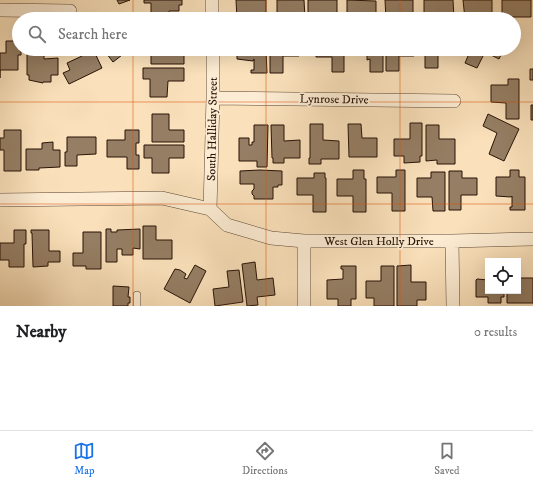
<!DOCTYPE html>
<style>
:root{--surface:#fff;--page:#f6f6f6;--text:#202124;--muted:#757577;--line:#e0e0e0;--accent:#1a73e8}
body{margin:0;font-family:"IM FELL DW Pica",serif;background:var(--page);color:var(--text)}
.controls{position:absolute;right:12px;bottom:12px;display:grid;overflow:hidden;border-radius:0px;box-shadow:0 4px 16px #0002}
.controls button{width:36px;height:36px;display:grid;place-items:center;padding:0;border:0;border-bottom:1px solid var(--line);background:var(--surface);color:var(--text);font:20px sans-serif}
.list{margin:0;padding:0;list-style:none}
h2{display:flex;justify-content:space-between;align-items:center;height:52px;margin:0;padding:0 16px;font-size:17px}
h2 small{font-size:13px;font-weight:400;color:var(--muted)}
.icon{flex:none;width:22px;height:22px;fill:none;stroke:currentColor;stroke-width:2;stroke-linecap:round;stroke-linejoin:round}
.map{position:relative;flex:none;width:533px;height:306px;overflow:hidden}
.search{position:absolute;background:var(--surface);box-shadow:0 4px 16px #0002;left:12px;right:12px;top:12px;height:44px;display:flex;align-items:center;gap:10px;box-sizing:border-box;padding:0 14px;border-radius:22px;color:var(--muted);font-size:15px}
.sheet{height:124px;background:var(--surface)}
nav{display:flex;justify-content:space-around;align-items:center;box-sizing:border-box;height:56px;border-top:1px solid var(--line);background:var(--surface);font-size:11px;color:var(--muted)}
nav a{display:grid;justify-items:center;gap:2px}
nav .on{color:var(--accent)}
.map>svg:first-child{display:block}
.building{fill:#957e64;stroke:#281306}
.lines{fill:none;stroke-linecap:round;stroke-linejoin:round}
.service-casing{stroke:#5c4633;stroke-width:8}
.minor-casing{stroke:#5c4633;stroke-width:14}
.service{stroke:#fcecd3;stroke-width:7}
.minor{stroke:#fcecd3;stroke-width:13}
.grid{fill:none;stroke:#de560c;stroke-width:1;stroke-opacity:0.55}
.labels{text-anchor:middle;stroke-width:3.5;stroke-linejoin:round;paint-order:stroke}
.street-label{font-size:12px;fill:#281306;stroke:#fcecd3}
</style>
<div class="map">
<svg width="533" height="306" viewBox="0 0 533 306">
<rect width="100%" height="100%" fill="#fae1bb"/>
<filter id="stains"><feTurbulence type="fractalNoise" baseFrequency=".005" numOctaves="4"/><feColorMatrix values="0 0 0 0 .2 0 0 0 0 .09 0 0 0 0 .02 0 0 0 .5 -.17"/></filter>
<radialGradient id="worn" r=".72"><stop offset=".6" stop-color="#630" stop-opacity="0"/><stop offset="1" stop-color="#630" stop-opacity=".3"/></radialGradient>
<path class="building" d="M117,0h13l-11,4z
M144,0h38v5h-3v6h-10v8h-18v-16h-7z
M236,0h30v19h-29z
M277,0h27l1,18 -28,1z
M308,0h29v18h-5v1h-22v-1h-2z
M347,0l29,1v17l-29,1z
M385,0h28v16h-6v3h-21z
M424,0h29l1,19h-12v-3h-5v3h-5v-3h-8z
M463,0h29v16h-17v3h-10z
M502,0h29v17h-29z
M6,41h13v8h2v6h-3v15h-18v8v-25h6z
M27,49h17v10l14,-1v17h-7v7h-8v1l-14,-3v-5h-2z
M79,49h14l9,19 -33,16 -6,-11 7,-3 -3,-7 15,-7z
M103,49h21l2,3 -13,10z
M151,49h17v3h16v12h-33z
M237,49h29l1,24h-16v-3h3v-11l-1,2 -16,-2z
M270,49h29v7h-16v17h-13z
M316,49h28v23h-12v-15h-16z
M354,49h29v23h-13v-13l-3,1v-6h-13z
M386,49h28v7h-15v15h-13z
M425,49h28v2l-15,1v16h-13z
M471,49h33l-5,10 -12,-6 -1,2 -2,-1 -7,14 -12,-5z
M143,68h41v13h-16l-1,16h-17v-18h-7z
M530,69h3v11h-3z
M508,79h11v40h-13v-16l-15,-1v-17h17z
M531,105h2v15h-2z
M152,114h17v16h15v12h-32z
M488,114l31,15 -15,32 -15,-7 8,-21 -14,-7z
M410,123h12v33h-2v6l-16,1v-7h-10v-17h16z
M310,124h13v16l16,1v18h-18v5h-12v-6h1z
M348,124h13l1,14h15v19h-28z
M254,125h14l-1,42h-10v-6h-18v-23h10v7h3v-3h2z
M271,125h13v16l16,-1v18h-16v5h-11v-5h-1z
M426,125h13v14h16v25h-18v-4l-11,1z
M4,130h17v41h-17v-21h-4v-12h4z
M125,130h14v13h-3v12h3v14h-12v-12h-20v-17h18z
M67,137h29v17l-19,1v11h-12v-14h2z
M53,142v8h7v17l-21,1v2h-13v-21h16v-6z
M144,145h40v13h-15v15h-17v-15h-8z
M260,170l22,1v14h-4v2h-5v12h-19v-3l-2,-2v-3l2,-2v-5h-14v-13z
M353,170h11v9h2v33h-13v-16h-16v-17h16z
M396,170h9v41h-13v-18h-15v-16h19z
M510,170h9v7h6v33h-15v-3h2v-11l-1,1 -15,-1v-19h14z
M449,171h13v7h15v17h-16v15h-12z
M431,172h14v39h-12l-1,-14h-15v-19h14z
M314,173h11v5h1v34h-13v-17h-16v-17h17z
M143,226h13v14h16v19h-29z
M106,229h5v3h6v-2l23,-1v20l-7,-1v7h-11v-6h-5v13h-11z
M14,230h12v14h-2v23h-15v-7h-9v-17h14z
M31,230h18v21h11v11h-12v4l-15,1 -1,-34h-1z
M83,232h18v37h-15v-3h-13v-13h10z
M255,262l2,18 16,-2 2,17 -18,2 1,8 -11,1 -5,-42z
M518,264h2v14h13v25h-26v-12h11z
M195,265l11,6 -16,32 -26,-14 11,-20 5,1 6,4 -2,4 3,1z
M411,265v17h15v18h-9v6h-20v-40z
M341,266h15v33h-5v7h-13v-7h-11v-19l16,-1v-10h-2z
M381,266h13v40h-20v-8h-8v-17h15z
M239,270l4,32 -28,4 -2,-17 16,-2 -2,-16z
M477,279l11,1v11h16v6h-3v6h-13v-6h-12v-17z
M113,286l16,1 -1,10h2v6h-2v3h-15z"/>
<g class="lines">
<defs>
<path id="service" d="M137,295v11"/>
<path id="minor" d="M212,0v19
M0,10l70,1
M213,98l241,3
M0,200l162,-2 48,11 17,16 44,13 33,3h148l81,-2
M210,209l3,-111v-49
M452,241l1,65
M304,306v-65"/>
</defs>
<use href="#service" class="service-casing"/>
<use href="#minor" class="minor-casing"/>
<use href="#service" class="service"/>
<use href="#minor" class="minor"/>
</g>
<path class="grid" d="M133,0v19M266,0v19M400,0v19M133,49v257M266,49v257M400,49v257M0,102h533M0,204h533"/>
<g class="labels">
<g class="street-label">
<text transform="translate(334 99) rotate(1)" y="4">Lynrose Drive</text>
<text transform="translate(212 129) rotate(-89)" y="4">South Halliday Street</text>
<text x="379" y="245">West Glen Holly Drive</text>
</g>
</g>
<rect width="100%" height="100%" filter="url(#stains)"/>
<rect width="100%" height="100%" fill="url(#worn)"/>
</svg>
<div class="controls">
<button><svg class="icon" aria-label="locate" viewBox="0 0 24 24"><circle cx="12" cy="12" r="6"/><path d="M12 2v4M12 18v4M2 12h4M18 12h4"/></svg></button>
</div>
<div class="search"><svg class="icon" aria-label="search" viewBox="0 0 24 24"><circle cx="10" cy="10" r="6"/><path d="M15 15l6 6"/></svg>Search here</div>
</div>
<section class="sheet">
<h2>Nearby<small>0 results</small></h2>
<ul class="list">
</ul>
</section>
<nav>
<a class="on"><svg class="icon" aria-label="map" viewBox="0 0 24 24"><path d="M3 6l6-2 6 2 6-2v14l-6 2-6-2-6 2zM9 4v14M15 6v14"/></svg>Map</a>
<a><svg class="icon" aria-label="directions" viewBox="0 0 24 24"><path d="M12 3l9 9-9 9-9-9zM9 14v-3h6M13 9l2 2-2 2"/></svg>Directions</a>
<a><svg class="icon" aria-label="saved" viewBox="0 0 24 24"><path d="M7 4h10v16l-5-4-5 4z"/></svg>Saved</a>
</nav>
